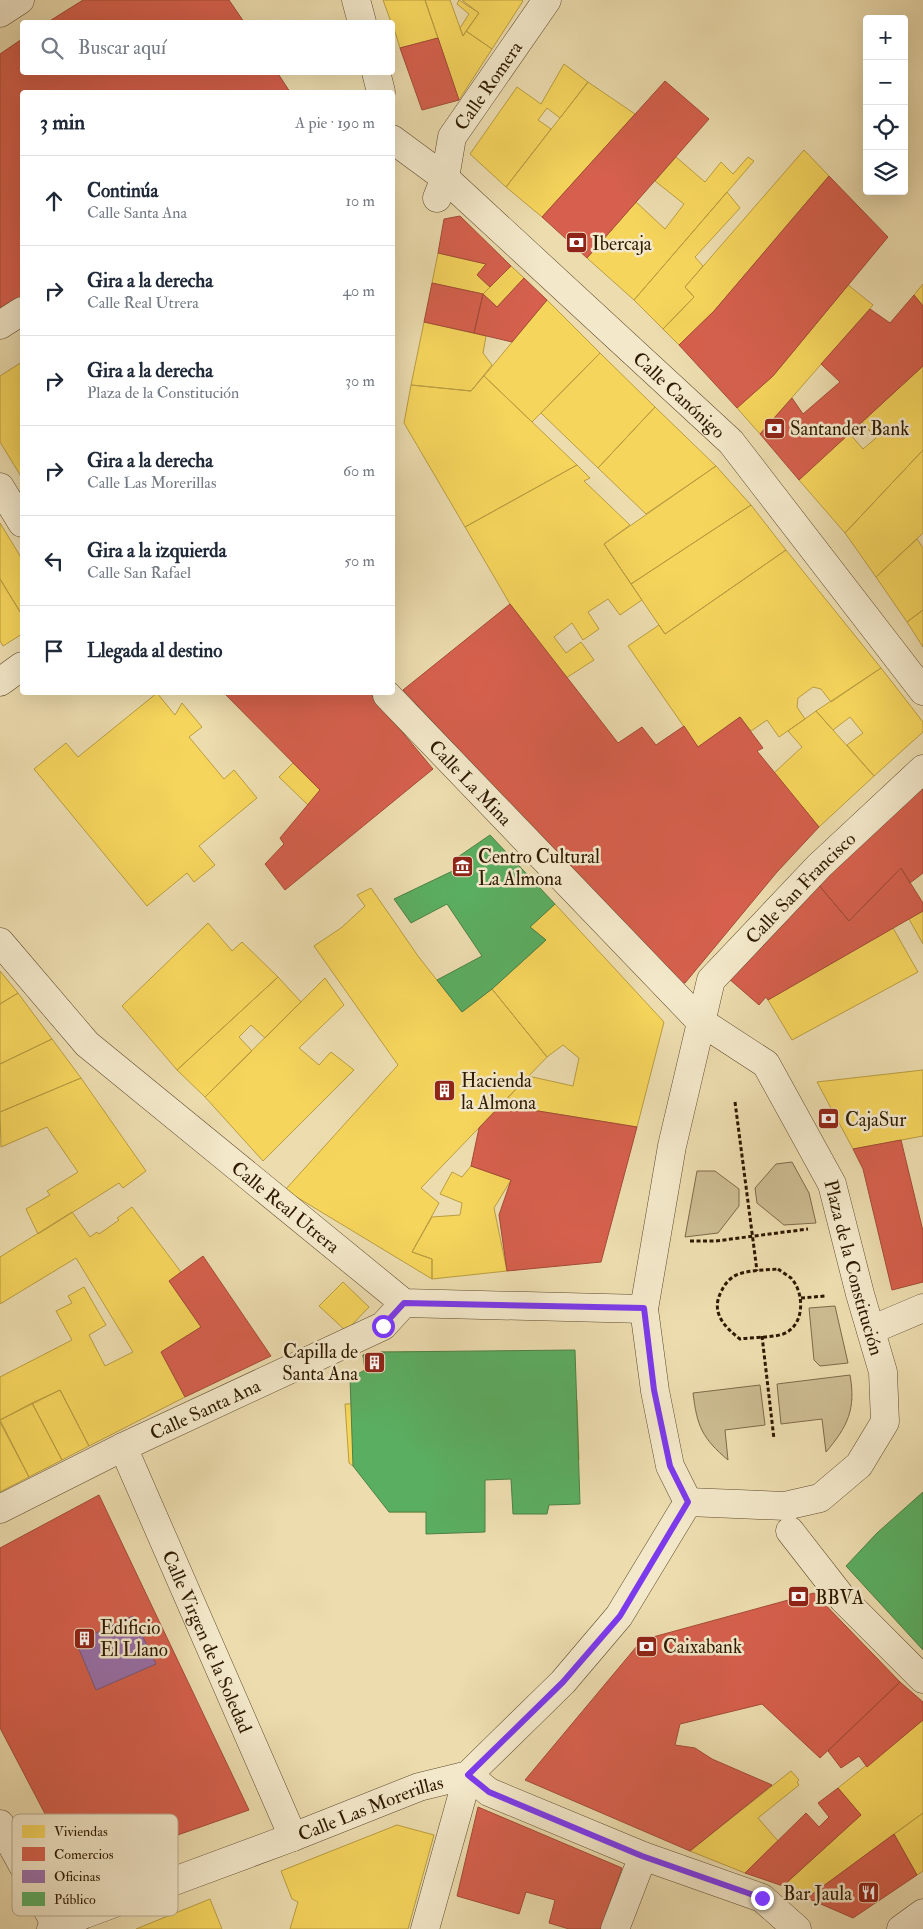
<!DOCTYPE html>
<html lang="es">
<meta charset="utf-8">
<style>
:root{--surface:#fff;--page:#f6f6f7;--text:#1f2937;--muted:#747a83;--line:#e0e1e3}
body{margin:0;font-family:"IM FELL Double Pica",serif;background:var(--page);color:var(--text)}
.controls{position:absolute;right:15px;top:15px;display:grid;overflow:hidden;border-radius:5px;box-shadow:0 5px 20px #0002}
.controls button{width:45px;height:45px;display:grid;place-items:center;padding:0;border:0;border-bottom:1px solid var(--line);background:var(--surface);color:var(--text);font:25px sans-serif}
.stop{position:absolute;width:15px;height:15px;margin:-11px;border:4px solid #7c3aed;border-radius:50%;background:#fff}
.stop.end{background:#7c3aed;border-color:#fff;box-shadow:0 1px 5px #0008}
.list{margin:0;padding:0;list-style:none}
h2{display:flex;justify-content:space-between;align-items:center;height:65px;margin:0;padding:0 20px;font-size:21px}
h2 small{font-size:16px;font-weight:400;color:var(--muted)}
.list li{display:grid;grid-template-columns:32px 1fr auto;gap:15px;align-items:center;box-sizing:border-box;height:90px;padding:0 20px;border-top:1px solid var(--line)}
.list b{display:block;font-size:19px;white-space:nowrap}
.list p{margin:0;font-size:16px;white-space:nowrap;color:var(--muted)}
.list em{font-size:16px;font-style:normal;color:var(--muted)}
.icon{flex:none;width:28px;height:28px;fill:none;stroke:currentColor;stroke-width:2;stroke-linecap:round;stroke-linejoin:round}
.map{position:relative;flex:none;width:923px;height:1929px;overflow:hidden}
.search{position:absolute;background:var(--surface);box-shadow:0 5px 20px #0002;left:20px;top:20px;width:375px;height:55px;display:flex;align-items:center;gap:12px;box-sizing:border-box;padding:0 18px;border-radius:5px;color:var(--muted);font-size:19px}
.panel{position:absolute;background:var(--surface);box-shadow:0 5px 20px #0002;left:20px;top:90px;width:375px;height:605px;border-radius:5px}
.map>svg:first-child{display:block}
.green{fill:#ccbb91;stroke:#7d6a49}
.homes{fill:#f6d55c;stroke:#ba9d41}
.shops{fill:#d6604d;stroke:#a44b36}
.offices{fill:#9970ab;stroke:#795678}
.public{fill:#5aae61;stroke:#4d8144}
.lines{fill:none;stroke-linecap:round;stroke-linejoin:round}
.minor-casing{stroke:#5e4a2c;stroke-width:29}
.path{stroke:#2e1901;stroke-width:3;stroke-dasharray:4 2.5;stroke-linecap:butt}
.minor{stroke:#f3e8ca;stroke-width:28}
.route{stroke:#7c3aed;stroke-width:6}
.labels{text-anchor:middle;stroke-width:5;stroke-linejoin:round;paint-order:stroke}
.street-label{font-size:19px;fill:#2e1901;stroke:#f3e8ca}
.poi-label{font-size:19px;fill:#2e1901;stroke:#f3e8ca;text-anchor:start}
.key{fill:#f3e8ca;stroke:#b8aa8e;stroke-width:1}
.key-label{font-size:14px;fill:#2e1901}
</style>
<div class="map">
<svg width="923" height="1929" viewBox="0 0 923 1929">
<rect width="100%" height="100%" fill="#ecdcae"/>
<filter id="stains"><feTurbulence type="fractalNoise" baseFrequency=".004" numOctaves="4"/><feColorMatrix values="0 0 0 0 .2 0 0 0 0 .09 0 0 0 0 .02 0 0 0 .5 -.17"/></filter>
<radialGradient id="worn" r=".72"><stop offset=".6" stop-color="#630" stop-opacity="0"/><stop offset="1" stop-color="#630" stop-opacity=".3"/></radialGradient>
<path class="green" d="M792,1162l17,31 7,30 -32,2 -27,-22 -2,-15 21,-24z
M697,1171h18l24,18v17l-21,27 -33,4z
M835,1306l13,57 -28,3 -6,-6 -5,-52z
M850,1375c6,34 -2,51 -24,77l-4,-33 -41,5 -4,-40z
M760,1385l5,40 -40,5 3,30c-26,-22 -31,-34 -35,-67z"/>
<path class="homes" d="M383,0h42l13,38 -38,10 -8,-26h-1z
M425,0h25l13,36 3,-5 26,18 -33,51z
M459,0l20,13 -16,23 -3,-8 9,-14 -12,-10z
M462,0h60l1,1 -31,48 -26,-18 13,-18z
M564,64l24,18 -28,36 -13,-10 -9,12 13,9 -45,58 -36,-33 47,-67 24,17z
M588,82l47,32 -93,103 -36,-30z
M804,150l25,26 -115,135 -35,34 -16,-16 31,-32 -9,-10z
M676,157l29,25 16,-20 12,12 15,-17 6,4 -120,139 -47,-42 49,-56 29,27 19,-25 -29,-23z
M727,192l13,16 -45,49 8,9 -18,21 9,10 -31,32 -29,-29z
M438,253l48,11 -9,11 13,12 -7,7 -51,-11z
M511,266l13,12 -27,29 -14,-13z
M923,284v22l-9,-11z
M848,285l25,20 -113,129 -23,-26 36,-32z
M547,300l53,53 -68,69 -48,-46z
M424,322l62,14 -3,17 9,12 -21,26 -60,-6z
M600,353l55,54 -57,61 -57,-55z
M22,362v116l-22,-36v-66z
M923,366v84l-78,83 -46,-53 50,-47 14,16 13,-11 -14,-16z
M484,376l93,89 -112,62 -61,-104 7,-38 60,6z
M655,407l61,59 -70,48 -48,-46z
M923,450v83l-47,44 -31,-44z
M577,465l13,13 -6,3 46,44 -26,19 38,56 -22,15 -12,-16 -20,13 11,17 -16,11 -11,-17 -18,14 12,16 15,-11 13,18 -28,18 -56,-74 -45,-77z
M716,466l35,39 -120,79 -27,-40z
M751,505l35,45 -121,84 -34,-50z
M0,523l22,36v56l-22,-36z
M917,539l6,9v62l-16,12 -31,-45z
M786,550l95,118 -50,34 -10,-13 -8,-2 -15,11 -1,9 8,12 -26,18 -12,-17 -16,11 -11,-14 -42,30 -70,-101 31,-21 6,9z
M0,579l22,36v19l-19,12 -3,-5z
M923,610v37l-16,-25z
M881,668l42,54v10l-49,44 -27,-31 16,-12 -13,-16 -17,13 -17,-19z
M157,693l18,22 7,-12 20,24 -13,10 35,42 10,-9 23,28 -58,48 16,19 -21,17 -7,-9 -40,33 -113,-137 32,-26 12,14z
M816,711l58,65 -55,51 -45,-54 28,-26 -14,-16z
M293,763l27,27 -12,15 -29,-28z
M371,888l47,68 44,56 30,-23 55,68 -126,131 18,15 -27,49 20,7v20l-147,-89 113,-125 -84,-119 27,-18 24,-22 -8,-11z
M555,904l109,118 -27,105 -136,-22 27,-29 45,10 6,-28 -16,-13 -16,12 -55,-68 54,-49 -16,-13z
M923,911v33l-14,-25z
M208,923l24,28 10,-9 36,35 -101,93 -55,-64z
M893,928l25,44 -126,68 -24,-40z
M0,971l18,22 -18,11z
M278,977l23,25 -36,36 -14,-13 -12,12 13,14 -47,46 -28,-27z
M325,978l19,27 -45,43 20,17 12,-13 23,18 -91,91 -58,-64z
M18,993l34,46 -52,25v-60z
M52,1039l29,39 -81,34v-48z
M923,1070v66l-70,13 -36,-67z
M81,1078l65,93 -23,17 -4,-5 -81,51 -12,-25 24,-14 -3,-4 31,-19 -31,-45 -46,20 -1,-35z
M471,1166l40,14 -17,28 13,63 -75,8v-20l-20,-7 20,-35 28,-2 2,-12 -22,-9 12,-22 10,5z
M132,1207l49,65 -12,9 32,46 -40,25 24,45 -96,49 -29,-56 -60,30v-43l72,-37 -16,-29 16,-8 -4,-7 16,-9 22,38 -17,10 16,31 28,-14 -57,-94 -76,46v-47l72,-45 18,25 7,-5 2,2 20,-14 -2,-2z
M343,1282l26,25 -23,24 -27,-25z
M383,1352h59l1,50 134,-2 2,60 -136,1v51h-54l-2,-48 -34,2 -4,-3 -4,-59 38,-1z
M60,1390l29,56 -27,14 -30,-57z
M32,1403l30,57 -33,17 -29,-57z
M0,1422l29,55 -29,15z
M923,1720v93l-116,85 -24,-12 78,-71 -23,-27z
M791,1771l8,9 -2,2 2,3 -41,33 20,23 -33,32 -55,-22z
M923,1813v58l-6,4 -23,-41z
M397,1825l37,10 -26,94h-118l8,-27 -6,-3 -11,-28z
M210,1899l12,30h-86z"/>
<path class="shops" d="M83,0h146l15,22h-196z
M438,38l21,62 -37,10 -22,-62z
M22,39v33h255l13,20h-268v205l-22,14v-257z
M665,81l44,38 -122,139 -45,-41z
M829,176l59,61 -115,139 -36,32 -58,-63 35,-34z
M460,216l51,50 -21,21 -13,-12 9,-11 -48,-11 6,-34z
M524,278l23,22 -35,42 -38,-9 9,-39 14,13z
M432,283l51,11 -9,39 -50,-11z
M914,295l9,11v60l-124,114 -39,-46 32,-36 11,16 37,-32 -19,-18 49,-55 20,14z
M510,604l108,139 24,-16 14,18 28,-19 14,21 42,-30 23,31 -6,3 62,76 -42,45 -92,111h-8l-274,-293z
M223,692h146l64,77 -148,121 -20,-26 19,-20 -4,-6 40,-48z
M923,789v84l-13,10 -9,-15 -52,53 -32,-38 67,-63z
M901,868l22,35v8l-155,89 -2,-3 -7,8 -31,-27 89,-95 32,38z
M501,1105l136,22 -36,135 -94,9 -8,-56 12,-35 -40,-14 8,-38z
M901,1140l22,91v51l-31,8 -29,-121 -10,-20z
M203,1256l68,100 -86,41 -24,-45 40,-25 -32,-46z
M99,1495l150,315 -174,61 -75,-143v-180z
M814,1593l86,89 -80,76 -58,-54 -82,20 -5,21 20,3 17,11 60,26 -82,66 -165,-71 117,-140z
M900,1682l23,20v18l-56,47 -8,-11 -18,12 -13,-17z
M838,1788l23,27 -78,71 -38,-13 61,-60 13,14 10,-10 -11,-14z
M478,1807l144,61 -21,61h-32l-20,-6 6,-23 -29,-8 -7,22 -62,-18z
M894,1834l23,41 -64,43 -46,-20z"/>
<path class="offices" d="M133,1616l23,48 -60,26 -20,-48z"/>
<path class="public" d="M490,835l65,69 -25,23 16,13 -54,49 -30,23 -25,-32 45,-24 -35,-52 -36,19 -17,-24 69,-33 -8,-7z
M575,1350l5,154 -31,1 -2,9h-34l-2,-35 -26,1v52l-59,2v-22h-37l-36,-46 -3,-88 15,-8 -2,-15 20,-3z
M383,1352l1,17 -19,1 -2,-15z
M923,1492v158l-77,-84 31,-33z"/>
<g class="lines">
<defs>
<g id="minor">
<path d="M356,0l6,22"/>
<path d="M0,13l20,-13"/>
<path d="M376,72l5,20"/>
<path id="s1" d="M392,139l53,39 286,264 192,249"/>
<path id="s2" d="M437,198l8,-20 7,-41 95,-137"/>
<path d="M0,325l22,-14"/>
<path d="M0,487l22,36"/>
<path d="M0,682l22,-16"/>
<path id="s3" d="M387,695l313,326 66,43 66,120 28,110 23,78 2,50 -26,43 -39,33 -35,8 -97,-4"/>
<path id="s4" d="M0,942l87,102 317,259 240,6"/>
<path d="M871,1330l52,-22"/>
<path id="s5" d="M123,1447l170,390"/>
<path id="s6" d="M688,1502l-18,-36 -15,-75 -11,-82 28,-163 39,-166 108,-114 104,-97"/>
<path id="s7" d="M0,1509l123,-62 260,-121 21,-23"/>
<path d="M790,1531l53,68 80,80"/>
<path d="M468,1775l21,17 154,64 119,42 35,31"/>
<path d="M0,1824l58,105"/>
<path id="s8" d="M51,1929l34,-15 208,-77 126,-50 49,-12 95,-93 56,-66 69,-114"/>
<path d="M425,1929l43,-154"/>
<path d="M615,1929l28,-73"/>
<path d="M901,1929l22,-16"/>
</g>
</defs>
<use href="#minor" class="minor-casing"/>
<path class="path" d="M735,1102l22,169
M690,1241h26l92,-12
M778,1269c4,3 9,6 13,9 14,15 14,48 -8,56 -13,4 -29,3 -43,5 -17,-13 -30,-28 -18,-49 3,-7 10,-14 17,-16 12,-4 26,-4 39,-5z
M801,1298l24,-2
M762,1336l12,103"/>
<use href="#minor" class="minor"/>
</g>
<g class="lines">
<path class="route" d="M383,1326l21,-23 240,5 10,82 16,76 18,36 -68,114 -57,66 -95,93 21,17 153,64 120,42"/>
</g>
<defs>
<symbol id="bank-square" viewBox="-11 -11 22 22"><rect x="-9" y="-9" width="18" height="18" rx="4" fill="#8f2418" stroke="#f3e8ca"/><path d="M-6-4H6V4H-6ZM0-2.3a2.3 2.3 0 1 0 0 4.6a2.3 2.3 0 1 0 0-4.6Z" fill="#fff"/></symbol>
<symbol id="museum-square" viewBox="-11 -11 22 22"><rect x="-9" y="-9" width="18" height="18" rx="4" fill="#8f2418" stroke="#f3e8ca"/><path d="M0-6L6-3V-2H-6V-3ZM-5-1h2V3h-2ZM-1-1h2V3h-2ZM3-1h2V3H3ZM-6 4H6V6H-6Z" fill="#fff"/></symbol>
<symbol id="building-square" viewBox="-11 -11 22 22"><rect x="-9" y="-9" width="18" height="18" rx="4" fill="#8f2418" stroke="#f3e8ca"/><path d="M-4-6H4V6H1V3H-1V6H-4ZM-2.5-4.3h1.7v1.8h-1.7ZM.8-4.3h1.7v1.8H.8ZM-2.5-1h1.7V.8h-1.7ZM.8-1h1.7V.8H.8Z" fill="#fff"/></symbol>
<symbol id="restaurant-square" viewBox="-11 -11 22 22"><rect x="-9" y="-9" width="18" height="18" rx="4" fill="#8f2418" stroke="#f3e8ca"/><path d="M-5-6h1v4h1v-4h1v4h1v-4h1v5L-1.5 .5V6h-2V.5L-5-1ZM5-6V6H3V1.5H1.5Q1.5-4 5-6Z" fill="#fff"/></symbol>
</defs>
<g fill-rule="evenodd">
<use href="#bank-square" x="564" y="230" width="25" height="25"/>
<use href="#bank-square" x="762" y="416" width="25" height="25"/>
<use href="#museum-square" x="450" y="854" width="25" height="25"/>
<use href="#building-square" x="432" y="1078" width="25" height="25"/>
<use href="#bank-square" x="816" y="1106" width="25" height="25"/>
<use href="#building-square" x="362" y="1350" width="25" height="25"/>
<use href="#bank-square" x="786" y="1584" width="25" height="25"/>
<use href="#building-square" x="72" y="1626" width="25" height="25"/>
<use href="#bank-square" x="634" y="1634" width="25" height="25"/>
<use href="#restaurant-square" x="856" y="1880" width="25" height="25"/>
</g>
<g class="labels">
<g class="street-label">
<text dy="7" stroke="none"><textPath href="#s2" startOffset="126">Calle Romera</textPath></text>
<text dy="7" stroke="none"><textPath href="#s1" startOffset="385">Calle Canónigo</textPath></text>
<text dy="7" stroke="none"><textPath href="#s3" startOffset="121">Calle La Mina</textPath></text>
<text dy="7" stroke="none"><textPath href="#s6" startOffset="664">Calle San Francisco</textPath></text>
<text dy="7" stroke="none"><textPath href="#s4" startOffset="391">Calle Real Utrera</textPath></text>
<text dy="7" stroke="none"><textPath href="#s3" startOffset="754">Plaza de la Constitución</textPath></text>
<text dy="7" stroke="none"><textPath href="#s7" startOffset="228">Calle Santa Ana</textPath></text>
<text dy="7" stroke="none"><textPath href="#s5" startOffset="212">Calle Virgen de la Soledad</textPath></text>
<text dy="7" stroke="none"><textPath href="#s8" startOffset="342">Calle Las Morerillas</textPath></text>
</g>
<g class="poi-label">
<text x="592" y="250">Ibercaja</text>
<text x="790" y="435">Santander Bank</text>
<text x="478" y="863">Centro Cultural<tspan x="478" dy="22">La Almona</tspan></text>
<text x="461" y="1087">Hacienda<tspan x="461" dy="22">la Almona</tspan></text>
<text x="845" y="1126">CajaSur</text>
<text x="358" y="1358" text-anchor="end">Capilla de<tspan x="358" dy="22">Santa Ana</tspan></text>
<text x="815" y="1604">BBVA</text>
<text x="100" y="1634">Edificio<tspan x="100" dy="22">El Llano</tspan></text>
<text x="663" y="1653">Caixabank</text>
<text x="852" y="1900" text-anchor="end">Bar Jaula</text>
</g>
</g>
<rect x="12" y="1814" width="166" height="102" rx="8" class="key"/>
<rect x="22" y="1825" width="23" height="13" fill="#f6d55c"/>
<rect x="22" y="1847" width="23" height="14" fill="#d6604d"/>
<rect x="22" y="1870" width="23" height="13" fill="#9970ab"/>
<rect x="22" y="1892" width="23" height="14" fill="#5aae61"/>
<g class="key-label">
<text x="54" y="1836">Viviendas</text>
<text x="54" y="1859">Comercios</text>
<text x="54" y="1881">Oficinas</text>
<text x="54" y="1904">Público</text>
</g>
<rect width="100%" height="100%" filter="url(#stains)"/>
<rect width="100%" height="100%" fill="url(#worn)"/>
</svg>
<div class="controls">
<button>+</button>
<button>−</button>
<button><svg class="icon" aria-label="locate" viewBox="0 0 24 24"><circle cx="12" cy="12" r="6"/><path d="M12 2v4M12 18v4M2 12h4M18 12h4"/></svg></button>
<button><svg class="icon" aria-label="layers" viewBox="0 0 24 24"><path d="M12 4l9 5-9 5-9-5zM3 14l9 5 9-5"/></svg></button>
</div>
<div class="stop" style="left:383px;top:1326px"></div>
<div class="stop end" style="left:762px;top:1898px"></div>
<div class="search"><svg class="icon" aria-label="search" viewBox="0 0 24 24"><circle cx="10" cy="10" r="6"/><path d="M15 15l6 6"/></svg>Buscar aquí</div>
<section class="panel">
<h2>3 min<small>A pie · 190 m</small></h2>
<ul class="list">
<li><svg class="icon" aria-label="ahead" viewBox="0 0 24 24"><path d="M12 20V5M6 11l6-6 6 6"/></svg><div><b>Continúa</b><p>Calle Santa Ana</p></div><em>10 m</em></li>
<li><svg class="icon" aria-label="right" viewBox="0 0 24 24"><path d="M7 20v-9h11M14 6l5 5-5 5"/></svg><div><b>Gira a la derecha</b><p>Calle Real Utrera</p></div><em>40 m</em></li>
<li><svg class="icon" aria-label="right" viewBox="0 0 24 24"><path d="M7 20v-9h11M14 6l5 5-5 5"/></svg><div><b>Gira a la derecha</b><p>Plaza de la Constitución</p></div><em>30 m</em></li>
<li><svg class="icon" aria-label="right" viewBox="0 0 24 24"><path d="M7 20v-9h11M14 6l5 5-5 5"/></svg><div><b>Gira a la derecha</b><p>Calle Las Morerillas</p></div><em>60 m</em></li>
<li><svg class="icon" aria-label="left" viewBox="0 0 24 24"><path d="M17 20v-9H6M10 6l-5 5 5 5"/></svg><div><b>Gira a la izquierda</b><p>Calle San Rafael</p></div><em>50 m</em></li>
<li><svg class="icon" aria-label="arrive" viewBox="0 0 24 24"><path d="M6 21V4h12l-3 4 3 4H6"/></svg><div><b>Llegada al destino</b></div></li>
</ul>
</section>
</div>
